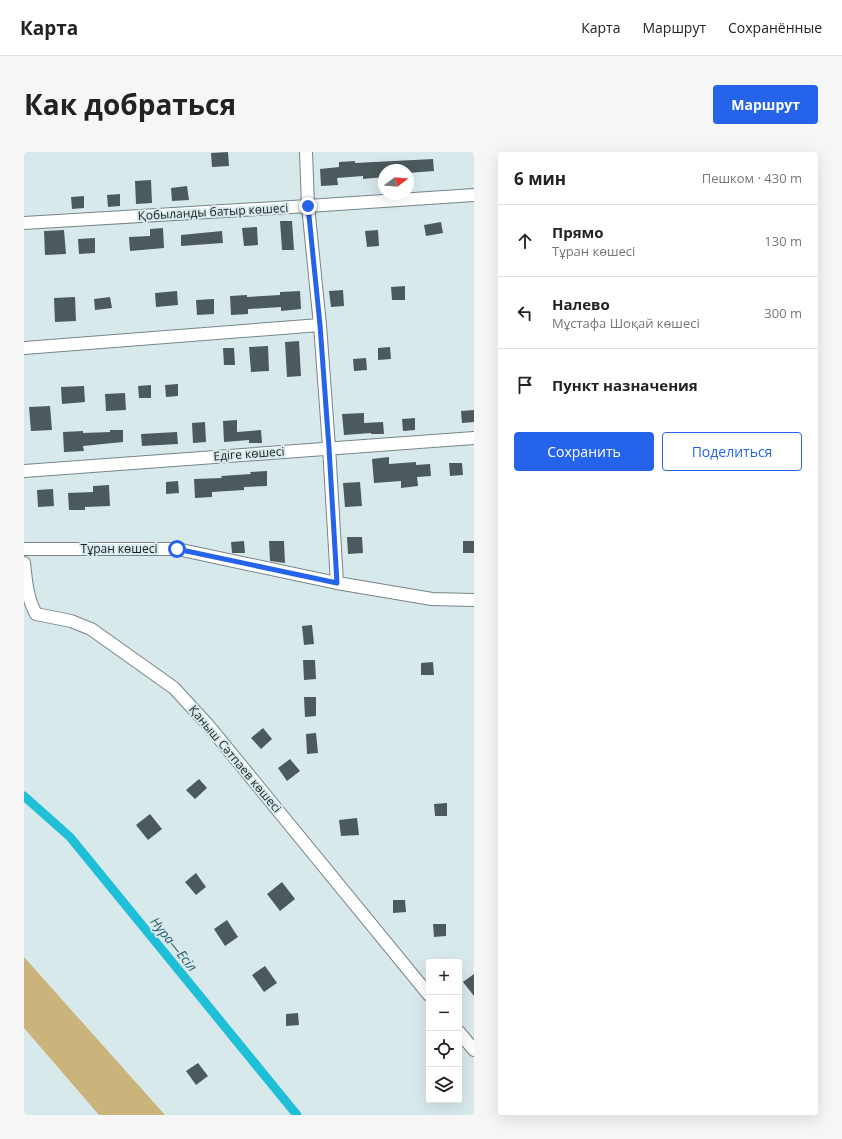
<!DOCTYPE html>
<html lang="ru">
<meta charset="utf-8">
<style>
:root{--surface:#fff;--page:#f6f6f6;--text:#222;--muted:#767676;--line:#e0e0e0;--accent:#2563eb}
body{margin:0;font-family:"Open Sans",sans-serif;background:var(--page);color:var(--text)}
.controls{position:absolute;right:12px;bottom:12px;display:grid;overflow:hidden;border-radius:4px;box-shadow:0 4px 16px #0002}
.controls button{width:36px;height:36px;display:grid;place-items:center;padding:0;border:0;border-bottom:1px solid var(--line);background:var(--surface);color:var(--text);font:20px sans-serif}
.compass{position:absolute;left:354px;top:12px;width:36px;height:36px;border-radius:50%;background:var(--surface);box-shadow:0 4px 16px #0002;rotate:74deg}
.stop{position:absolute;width:12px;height:12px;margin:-9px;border:3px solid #2563eb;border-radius:50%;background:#fff}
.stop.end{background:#2563eb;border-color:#fff;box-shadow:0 1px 4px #0008}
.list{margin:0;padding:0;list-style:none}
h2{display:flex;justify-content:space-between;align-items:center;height:52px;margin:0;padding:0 16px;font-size:17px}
h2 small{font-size:13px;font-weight:400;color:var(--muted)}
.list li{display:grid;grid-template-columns:26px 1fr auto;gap:12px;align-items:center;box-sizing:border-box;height:72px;padding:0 16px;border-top:1px solid var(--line)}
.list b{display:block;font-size:15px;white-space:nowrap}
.list p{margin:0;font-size:13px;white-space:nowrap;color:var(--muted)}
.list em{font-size:13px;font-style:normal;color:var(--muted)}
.actions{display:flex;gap:8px;padding:12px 16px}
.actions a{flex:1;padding:9px 0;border:1px solid var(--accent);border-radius:4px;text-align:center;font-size:14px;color:var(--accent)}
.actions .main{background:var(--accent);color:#fff}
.icon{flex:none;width:22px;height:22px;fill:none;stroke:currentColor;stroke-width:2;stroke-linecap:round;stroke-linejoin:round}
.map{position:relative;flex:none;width:450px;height:963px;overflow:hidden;border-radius:4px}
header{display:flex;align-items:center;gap:24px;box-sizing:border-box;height:56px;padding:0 20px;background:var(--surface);border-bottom:1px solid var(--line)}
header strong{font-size:19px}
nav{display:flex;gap:22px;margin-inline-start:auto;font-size:14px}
.intro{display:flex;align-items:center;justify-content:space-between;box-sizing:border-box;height:96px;padding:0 24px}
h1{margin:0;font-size:28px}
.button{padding:10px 18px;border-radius:4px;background:var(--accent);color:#fff;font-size:14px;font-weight:700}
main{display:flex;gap:24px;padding:0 24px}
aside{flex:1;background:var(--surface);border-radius:4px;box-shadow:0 4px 16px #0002}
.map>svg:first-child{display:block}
.green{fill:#cbb37c}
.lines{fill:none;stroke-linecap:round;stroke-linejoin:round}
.canal{stroke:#1fc0d7;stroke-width:9}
.building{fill:#4c5a5d}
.minor-casing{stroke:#768588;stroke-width:14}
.minor{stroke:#fff;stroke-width:12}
.route{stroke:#2563eb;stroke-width:5}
.labels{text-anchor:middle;stroke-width:4;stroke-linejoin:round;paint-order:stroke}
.street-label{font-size:12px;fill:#181e1f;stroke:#d8e9ec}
.water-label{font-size:13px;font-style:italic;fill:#205b64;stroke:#d8e9ec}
</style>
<header>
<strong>Карта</strong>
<nav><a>Карта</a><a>Маршрут</a><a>Сохранённые</a></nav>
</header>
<div class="intro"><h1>Как добраться</h1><a class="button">Маршрут</a></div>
<main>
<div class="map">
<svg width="450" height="963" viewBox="0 0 450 963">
<rect width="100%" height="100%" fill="#d8e9ec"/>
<path class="green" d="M0,805l141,158h-66l-75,-87z"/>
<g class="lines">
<path class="canal" d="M0,644l46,41 227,278"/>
</g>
<path class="building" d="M204,0l1,14 -17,1 -1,-14z
M409,7l1,12 -26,2v-3h-24v7l-21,2v-3l-26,2 1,7 -17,1 -1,-17 19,-2v-5l16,-1v2z
M127,28l1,23 -16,1 -1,-23z
M163,34l2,14 -17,1 -1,-13z
M96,42v12l-12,1 -1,-12z
M60,44v12l-12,1 -1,-12z
M256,69h12l2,29h-12z
M417,70l2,11 -17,3 -2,-11z
M233,75l1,18 -14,1 -2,-18z
M139,76l1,20 -34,3 -1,-14 21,-1v-7z
M40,78l2,24 -21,1 -1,-24z
M354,78l1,16 -12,1 -2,-16z
M198,79l1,12 -42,3v-11z
M71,86v15l-16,1 -1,-15z
M381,134v14h-13l-1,-13z
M319,138l1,16 -13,1 -2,-16z
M153,139l1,14 -22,2 -1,-14z
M276,139l1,18 -20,2v-4l-33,2v5l-17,1 -1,-19 17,-1v2l33,-2v-3z
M51,145l1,24 -21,1 -1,-24z
M86,145l2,11 -17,2 -1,-11z
M190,147v15l-17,1 -1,-15z
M275,189l2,35 -14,1 -2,-35z
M244,194l1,25 -18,1 -2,-25z
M366,195l1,12 -13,1v-12z
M199,196h11l1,17h-11z
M342,206l1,12 -13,1 -1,-12z
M154,232v12l-12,1 -1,-12z
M127,233v13h-12l-1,-12z
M60,234l1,16 -23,2 -1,-17z
M101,241l1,17 -20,1 -1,-17z
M26,254l2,24 -21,1 -2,-24z
M450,258v12l-12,1 -1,-12z
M340,261v10l19,-1 1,12h-13v-1l-27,2 -2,-21z
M391,266v12l-12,1 -1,-12z
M213,268v12l24,-2 1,13h-13v-3l-25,2 -1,-21z
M181,270l1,20 -13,1 -1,-20z
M86,278h13v12l-40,4 1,5 -20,1 -1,-20 20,-1v2l27,-1z
M153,280l1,12 -36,2 -1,-12z
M365,305v7l27,-2v3l14,-1 1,12 -14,1 1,9 -17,2v-7l-27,2 -2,-24z
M425,311h13l1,12 -13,1z
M243,319v15l-23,1v3l-32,2v5l-17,1 -1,-19 28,-1 -1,-2 30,-2 -1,-2z
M154,329l1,12 -13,1v-12z
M336,330l2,24 -17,1 -2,-24z
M85,333l1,21 -25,1v3h-16l-1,-17 25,-1v-6z
M29,337l1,17 -16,1 -1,-17z
M323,385h15l1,16 -15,1z
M220,389l1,12h-13l-1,-11z
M245,389h15l1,22 -15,-2z
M439,389h11v12h-11z
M288,473l2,19 -10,1 -2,-19z
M279,508h12l1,19 -12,1z
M409,510l1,13h-13v-12z
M280,545h12v19l-11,1z
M239,576l9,11 -11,10 -10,-11z
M292,581l2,20 -11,1 -1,-20z
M266,607l10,12 -13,10 -9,-13z
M175,627l8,9 -12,11 -9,-9z
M423,651v13h-12l-1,-12z
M126,662l12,15 -14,11 -12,-15z
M333,666l2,17 -18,1 -2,-16z
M172,721l10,14 -10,8 -11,-13z
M258,730l13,17 -15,12 -13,-17z
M369,748h12l1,12 -13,1z
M203,768l11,17 -13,9 -11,-17z
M409,772h13v12l-12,1z
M241,814l12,17 -13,9 -12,-17z
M450,822v22l-11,-14z
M274,861l1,12 -13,1v-12z
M174,911l10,13 -12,9 -10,-14z"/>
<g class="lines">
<defs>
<path id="minor" d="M282,0l2,54 12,119 9,122 8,136
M0,71l284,-17 166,-11
M0,196l296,-23
M0,319l450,-33
M0,397h153l160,34 95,16 42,1
M0,411c2,18 3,35 12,51l35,7 20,8 83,59 34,37 221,270
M435,880l15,18"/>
</defs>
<use href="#minor" class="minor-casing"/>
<use href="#minor" class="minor"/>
</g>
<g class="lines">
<path class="route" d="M153,397l160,34 -8,-135 -9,-123 -12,-119"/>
</g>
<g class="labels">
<g class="street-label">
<text transform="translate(189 60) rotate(-3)" y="4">Қобыланды батыр көшесі</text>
<text transform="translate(225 302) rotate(-4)" y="4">Едіге көшесі</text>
<text x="95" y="401">Тұран көшесі</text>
<text transform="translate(211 607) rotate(50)" y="4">Қаныш Сәтпаев көшесі</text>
</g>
<g class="water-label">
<text transform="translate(150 792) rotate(51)" y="5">Нура—Есіл</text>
</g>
</g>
</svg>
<div class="controls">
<button>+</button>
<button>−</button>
<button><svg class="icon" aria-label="locate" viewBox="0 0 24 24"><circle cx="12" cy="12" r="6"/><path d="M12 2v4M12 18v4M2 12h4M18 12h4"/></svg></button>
<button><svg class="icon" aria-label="layers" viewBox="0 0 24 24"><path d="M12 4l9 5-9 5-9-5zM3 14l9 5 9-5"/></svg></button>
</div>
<svg class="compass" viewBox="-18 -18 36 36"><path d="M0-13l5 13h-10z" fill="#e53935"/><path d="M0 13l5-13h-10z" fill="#767676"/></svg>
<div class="stop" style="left:153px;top:397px"></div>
<div class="stop end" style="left:284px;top:54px"></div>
</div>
<aside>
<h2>6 мин<small>Пешком · 430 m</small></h2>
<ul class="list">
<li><svg class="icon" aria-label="ahead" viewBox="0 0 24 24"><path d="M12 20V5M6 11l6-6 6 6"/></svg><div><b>Прямо</b><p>Тұран көшесі</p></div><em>130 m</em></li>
<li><svg class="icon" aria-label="left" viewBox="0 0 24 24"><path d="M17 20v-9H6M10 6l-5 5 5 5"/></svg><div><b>Налево</b><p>Мұстафа Шоқай көшесі</p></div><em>300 m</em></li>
<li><svg class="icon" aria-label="arrive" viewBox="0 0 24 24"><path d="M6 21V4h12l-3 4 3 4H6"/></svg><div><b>Пункт назначения</b></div></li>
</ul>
<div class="actions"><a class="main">Сохранить</a><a>Поделиться</a></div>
</aside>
</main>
